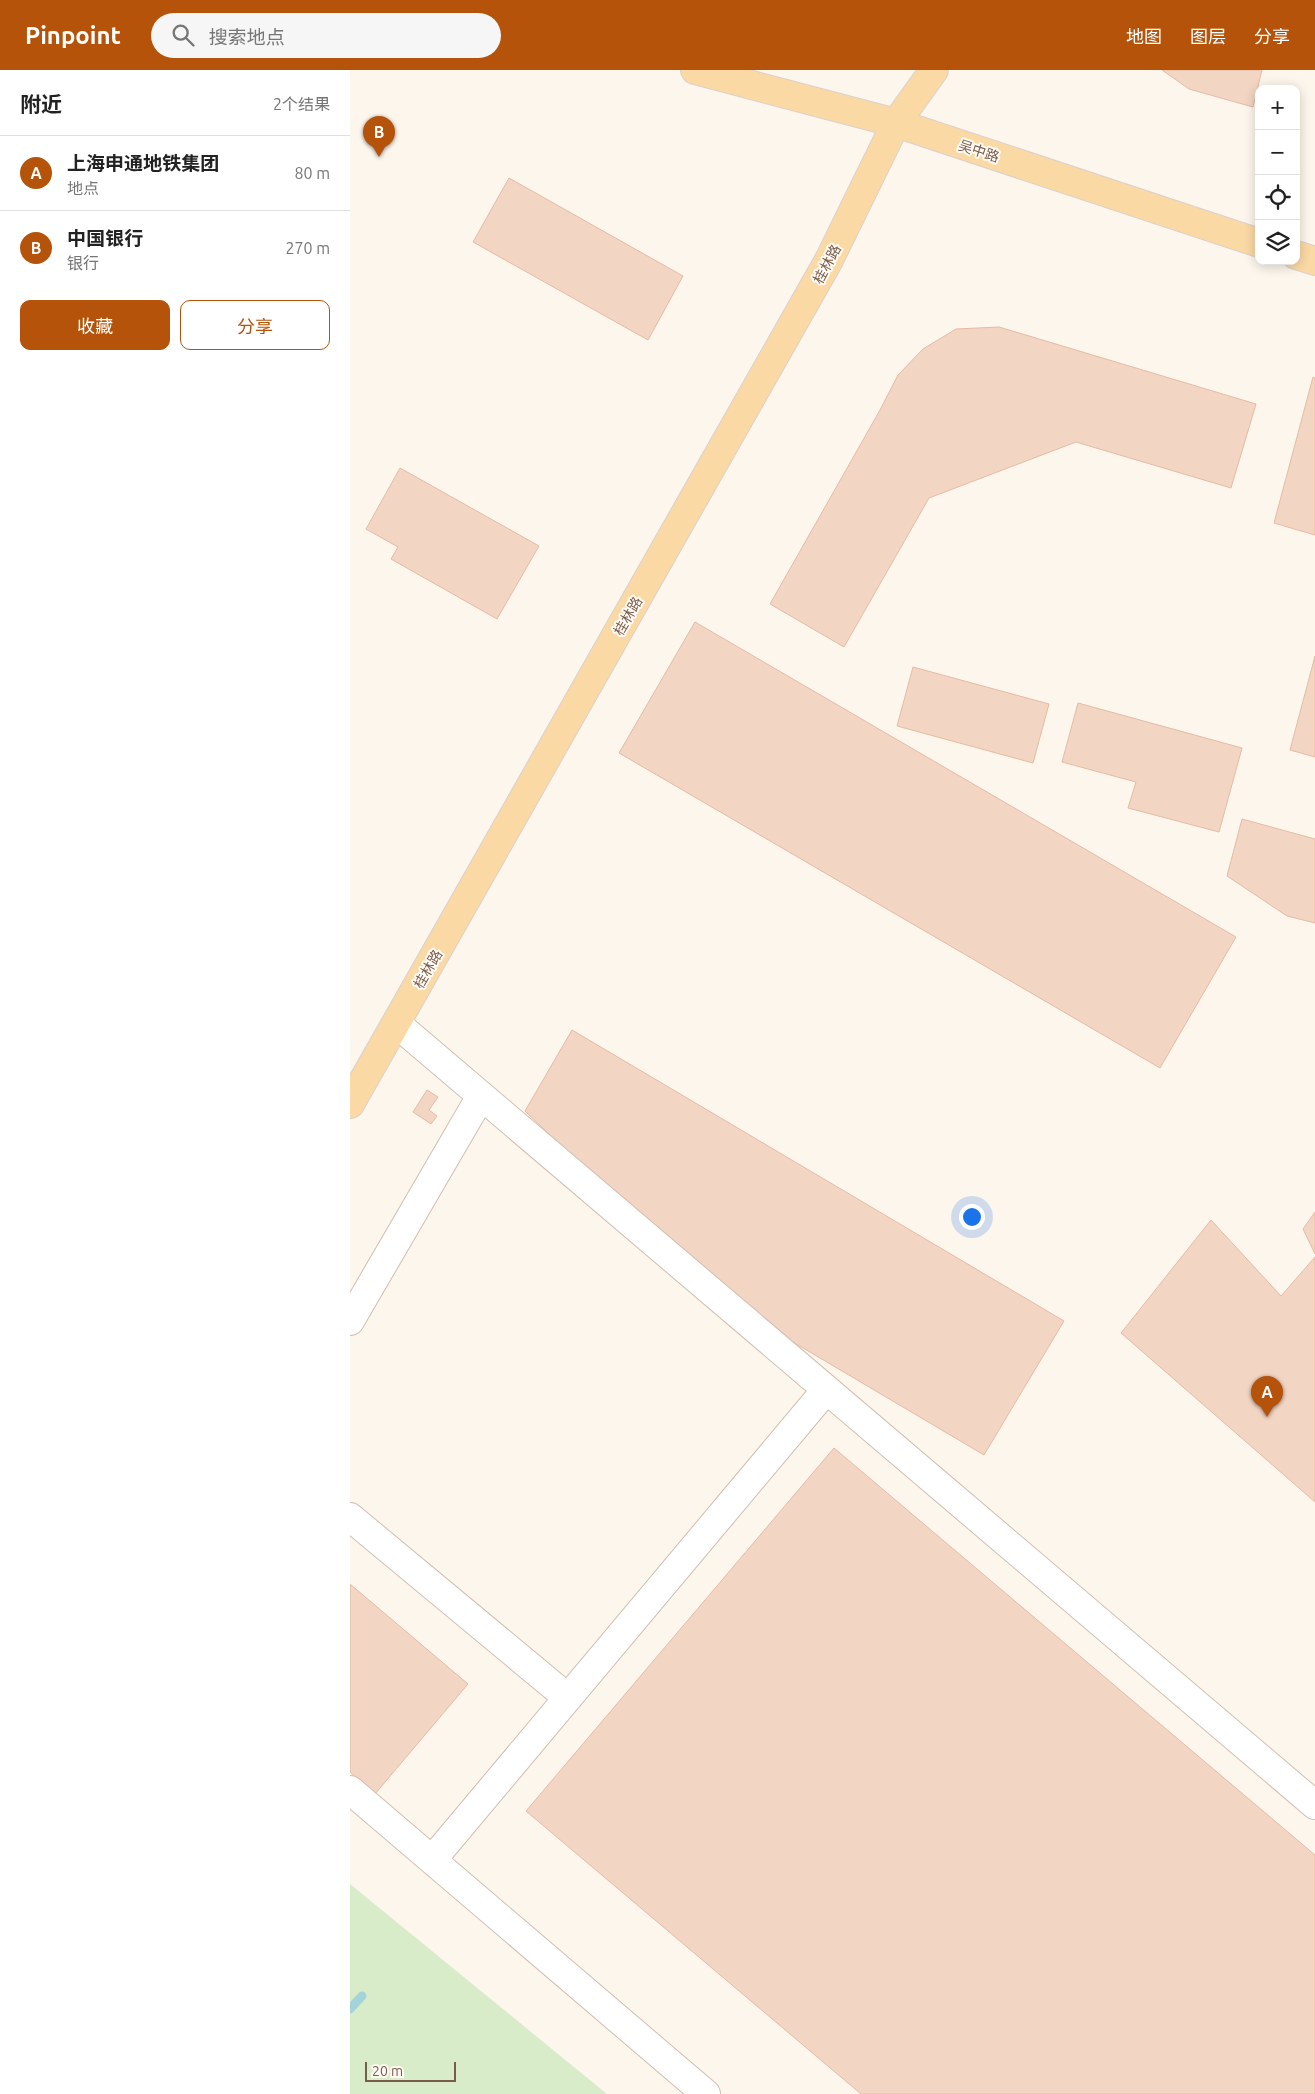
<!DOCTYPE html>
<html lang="zh">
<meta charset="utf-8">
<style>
:root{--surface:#fff;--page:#f6f6f6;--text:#222;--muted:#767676;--line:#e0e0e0;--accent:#b45309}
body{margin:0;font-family:Ubuntu,"Noto Sans SC",sans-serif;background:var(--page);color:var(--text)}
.controls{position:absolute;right:15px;top:15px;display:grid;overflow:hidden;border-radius:10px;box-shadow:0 2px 12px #0003}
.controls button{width:45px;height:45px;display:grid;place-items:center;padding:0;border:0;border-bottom:1px solid var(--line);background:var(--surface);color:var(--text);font:25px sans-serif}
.scale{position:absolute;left:15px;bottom:12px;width:91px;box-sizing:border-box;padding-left:5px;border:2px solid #7a5c4d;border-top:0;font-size:14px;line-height:18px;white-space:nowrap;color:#7a5c4d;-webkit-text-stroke:4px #fffaf3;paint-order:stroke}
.you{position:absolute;left:621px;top:1146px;width:18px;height:18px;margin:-12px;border:4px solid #fff;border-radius:50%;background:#1a73e8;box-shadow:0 0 0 8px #1a73e833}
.badge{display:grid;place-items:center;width:32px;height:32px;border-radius:50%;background:var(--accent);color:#fff;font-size:16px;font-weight:700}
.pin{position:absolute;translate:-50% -41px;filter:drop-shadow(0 1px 2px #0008)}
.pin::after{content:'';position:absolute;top:26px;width:18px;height:15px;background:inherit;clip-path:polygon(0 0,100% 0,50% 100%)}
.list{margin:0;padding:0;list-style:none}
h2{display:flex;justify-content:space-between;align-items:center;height:65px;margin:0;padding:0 20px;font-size:21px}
h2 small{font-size:16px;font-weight:400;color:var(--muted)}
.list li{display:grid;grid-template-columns:32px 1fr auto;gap:15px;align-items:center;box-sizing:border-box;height:75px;padding:0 20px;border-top:1px solid var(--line)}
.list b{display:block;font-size:19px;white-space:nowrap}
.list p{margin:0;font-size:16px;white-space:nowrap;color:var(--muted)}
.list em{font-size:16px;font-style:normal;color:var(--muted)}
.actions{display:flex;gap:10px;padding:15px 20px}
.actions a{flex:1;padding:11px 0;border:1px solid var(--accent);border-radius:10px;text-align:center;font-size:18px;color:var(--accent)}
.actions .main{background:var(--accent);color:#fff}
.icon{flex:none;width:28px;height:28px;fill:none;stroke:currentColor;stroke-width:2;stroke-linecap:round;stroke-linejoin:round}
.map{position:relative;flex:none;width:965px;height:2024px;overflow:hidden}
header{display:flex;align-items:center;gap:30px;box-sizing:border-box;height:70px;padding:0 25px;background:var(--accent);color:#fff}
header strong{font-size:24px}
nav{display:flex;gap:28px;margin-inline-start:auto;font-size:18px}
.search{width:350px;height:45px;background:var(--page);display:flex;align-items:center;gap:12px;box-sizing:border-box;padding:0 18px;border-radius:28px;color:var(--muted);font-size:19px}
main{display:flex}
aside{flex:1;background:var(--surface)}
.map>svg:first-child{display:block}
.green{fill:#d8ecc9}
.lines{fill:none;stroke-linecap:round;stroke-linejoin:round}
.stream{stroke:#a5d3da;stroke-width:9}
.building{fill:#f3d5c3;stroke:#e6bba3}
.minor-casing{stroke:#d1beb0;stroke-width:30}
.major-casing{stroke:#dad1cd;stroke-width:30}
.minor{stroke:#fff;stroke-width:28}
.major{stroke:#fbd9a5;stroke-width:28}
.labels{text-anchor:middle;stroke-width:4;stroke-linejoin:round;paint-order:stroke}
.street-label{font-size:14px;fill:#7a5c4d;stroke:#fffaf3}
</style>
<header>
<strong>Pinpoint</strong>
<div class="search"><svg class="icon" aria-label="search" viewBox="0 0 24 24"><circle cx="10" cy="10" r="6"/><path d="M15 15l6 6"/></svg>搜索地点</div>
<nav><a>地图</a><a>图层</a><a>分享</a></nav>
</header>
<main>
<aside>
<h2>附近<small>2个结果</small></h2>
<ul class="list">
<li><span class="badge">A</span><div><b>上海申通地铁集团</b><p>地点</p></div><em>80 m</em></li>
<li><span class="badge">B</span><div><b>中国银行</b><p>银行</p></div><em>270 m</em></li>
</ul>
<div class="actions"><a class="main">收藏</a><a>分享</a></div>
</aside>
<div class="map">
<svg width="965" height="2024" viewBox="0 0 965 2024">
<rect width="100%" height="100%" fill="#fdf6ec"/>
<path class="green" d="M0,1814l257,210h-257z"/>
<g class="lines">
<path class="stream" d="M0,1939l12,-13"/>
</g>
<path class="building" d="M812,0h100l-9,37 -64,-18z
M159,108l174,98 -35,64 -175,-98z
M649,257l257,77 -25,84 -155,-46 -147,56 -85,149 -74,-43 110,-194 18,-35 25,-26 33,-20z
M963,307l2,1v157l-41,-12z
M50,398l139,78 -42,73 -106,-60 7,-12 -32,-18z
M345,552l541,315 -76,131 -541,-315z
M965,586v101l-25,-7z
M563,597l136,37 -16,59 -136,-37z
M728,633l164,45 -23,84 -91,-24 8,-26 -74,-20z
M892,749l73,20v84l-28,-7 -60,-40z
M222,960l492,291 -80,134 -262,-155 -197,-189z
M77,1020l11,7 -9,13 8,6 -6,8 -18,-12z
M965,1142v42l-12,-25z
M861,1150l70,76 34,-39v245l-194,-169z
M484,1378l481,407v239h-454l-335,-283z
M0,1514l118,100 -93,110 -25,-22z"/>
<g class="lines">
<defs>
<path id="minor" d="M47,954l918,781
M0,1251l131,-225
M0,1447l218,181
M0,1720l356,304
M82,1790l394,-470"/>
<path id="major" d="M345,0l201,53 363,120
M946,185l19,6
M0,1034l479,-844 67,-137 38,-53"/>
</defs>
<use href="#minor" class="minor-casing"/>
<use href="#major" class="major-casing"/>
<use href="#minor" class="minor"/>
<use href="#major" class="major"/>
</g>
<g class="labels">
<g class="street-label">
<text transform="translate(629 81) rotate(18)" y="5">吴中路</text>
<text transform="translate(477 194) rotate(-62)" y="5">桂林路</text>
<text transform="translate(278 546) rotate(-60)" y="5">桂林路</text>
<text transform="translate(78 899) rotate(-60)" y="5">桂林路</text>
</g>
</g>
</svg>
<div class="controls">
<button>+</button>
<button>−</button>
<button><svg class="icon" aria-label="locate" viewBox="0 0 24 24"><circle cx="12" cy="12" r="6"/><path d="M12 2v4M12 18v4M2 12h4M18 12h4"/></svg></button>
<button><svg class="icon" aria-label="layers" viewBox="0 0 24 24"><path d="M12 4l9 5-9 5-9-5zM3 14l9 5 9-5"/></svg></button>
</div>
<div class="scale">20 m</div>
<div class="you"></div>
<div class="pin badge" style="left:917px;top:1347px">A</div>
<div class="pin badge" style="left:29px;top:87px">B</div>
</div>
</main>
